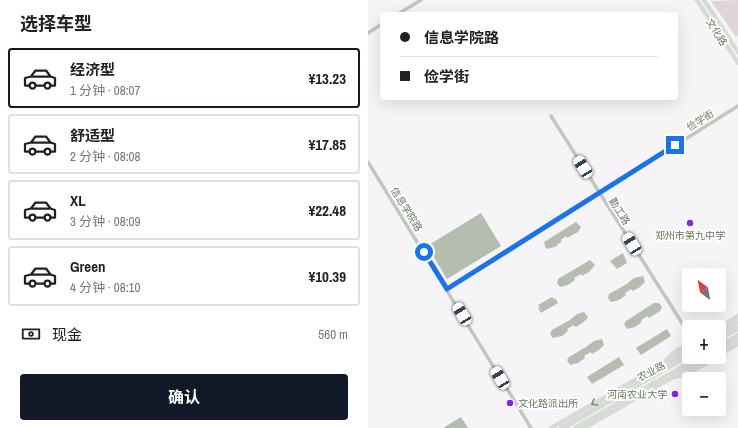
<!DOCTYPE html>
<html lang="zh">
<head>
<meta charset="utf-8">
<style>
  body { margin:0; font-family:"Archivo Narrow","Noto Sans SC",sans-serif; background:#f6f6f6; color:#202124; height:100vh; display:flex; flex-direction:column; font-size:15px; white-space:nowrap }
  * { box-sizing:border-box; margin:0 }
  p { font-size:13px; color:#757577 }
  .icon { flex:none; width:22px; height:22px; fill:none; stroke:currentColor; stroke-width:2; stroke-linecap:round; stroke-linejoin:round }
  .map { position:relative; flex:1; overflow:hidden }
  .sheet { display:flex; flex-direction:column; background:#fff; width:368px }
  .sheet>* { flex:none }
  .hud { position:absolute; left:12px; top:12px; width:298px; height:88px; border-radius:4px; box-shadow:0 4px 16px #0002; display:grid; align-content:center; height:88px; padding:0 20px; background:#fff }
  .needle { width:26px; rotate:328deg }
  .controls { position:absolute; left:314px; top:268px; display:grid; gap:8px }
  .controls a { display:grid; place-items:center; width:44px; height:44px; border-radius:4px; background:#fff; box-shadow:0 4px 16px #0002; font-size:20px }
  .end { position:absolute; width:18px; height:18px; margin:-9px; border:5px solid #1a73e8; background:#fff; box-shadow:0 0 0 2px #fff }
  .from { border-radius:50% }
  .car { position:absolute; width:12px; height:24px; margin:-12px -6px; border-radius:5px; box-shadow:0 0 3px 1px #0007; background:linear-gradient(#fff 24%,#345 0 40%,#fff 0 76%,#345 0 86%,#fff 0) }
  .hud b { display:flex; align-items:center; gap:14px; height:38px; font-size:15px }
  .hud b+b { border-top:1px solid #e0e0e0 }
  .hud i { width:10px; height:10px; background:#202124 }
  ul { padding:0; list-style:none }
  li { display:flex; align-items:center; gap:12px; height:60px; margin:0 8px 6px; padding:0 12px; border:2px solid #e0e0e0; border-radius:4px }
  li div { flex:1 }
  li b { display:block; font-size:15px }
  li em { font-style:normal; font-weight:700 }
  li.current { border-color:#111827 }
  li>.icon { width:36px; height:36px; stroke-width:1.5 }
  h2 { padding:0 20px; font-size:18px; line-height:48px }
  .pay { display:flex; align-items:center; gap:10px; height:44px; padding:0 20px; font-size:15px }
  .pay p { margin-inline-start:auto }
  .action { display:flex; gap:8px; margin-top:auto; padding:8px 20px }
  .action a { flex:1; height:46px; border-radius:4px; background:#111827; color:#fff; font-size:16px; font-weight:700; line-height:46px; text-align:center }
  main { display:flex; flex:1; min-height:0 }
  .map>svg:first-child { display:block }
  .green { fill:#dfd5d7 }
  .building { fill:#b4bdb0 }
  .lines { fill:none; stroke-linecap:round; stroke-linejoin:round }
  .street { stroke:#c1c7be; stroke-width:3.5 }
  .secondary { stroke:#d6dcd5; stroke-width:4.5 }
  .highway { stroke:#d6dcd5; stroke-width:6 }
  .oneway { stroke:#778870 }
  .route { stroke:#1a73e8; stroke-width:5 }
  .poi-dot { fill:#7e27e4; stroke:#fff; stroke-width:1.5 }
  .labels { text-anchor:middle; stroke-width:4; stroke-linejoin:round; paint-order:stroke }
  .street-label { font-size:10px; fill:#66795e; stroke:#fff }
  .poi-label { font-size:10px; fill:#66795e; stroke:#fff }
</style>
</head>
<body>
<main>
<section class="sheet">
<h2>选择车型</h2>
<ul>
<li class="current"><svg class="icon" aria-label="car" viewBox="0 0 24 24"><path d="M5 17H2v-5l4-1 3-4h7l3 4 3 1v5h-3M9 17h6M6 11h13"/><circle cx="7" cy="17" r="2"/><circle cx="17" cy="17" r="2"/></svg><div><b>经济型</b><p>1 分钟 · 08:07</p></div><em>¥13.23</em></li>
<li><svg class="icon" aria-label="car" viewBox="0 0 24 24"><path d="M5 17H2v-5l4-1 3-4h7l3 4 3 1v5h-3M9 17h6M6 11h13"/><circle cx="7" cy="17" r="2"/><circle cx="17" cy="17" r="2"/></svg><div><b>舒适型</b><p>2 分钟 · 08:08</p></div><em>¥17.85</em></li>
<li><svg class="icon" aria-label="car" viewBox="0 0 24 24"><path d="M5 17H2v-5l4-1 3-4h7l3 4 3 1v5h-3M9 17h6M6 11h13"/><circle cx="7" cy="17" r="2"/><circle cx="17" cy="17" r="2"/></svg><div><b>XL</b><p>3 分钟 · 08:09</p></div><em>¥22.48</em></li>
<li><svg class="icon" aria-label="car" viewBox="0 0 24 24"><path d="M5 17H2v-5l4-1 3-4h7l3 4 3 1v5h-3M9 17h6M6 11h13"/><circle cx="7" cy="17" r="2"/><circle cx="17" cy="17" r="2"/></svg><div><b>Green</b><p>4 分钟 · 08:10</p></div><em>¥10.39</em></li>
</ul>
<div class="pay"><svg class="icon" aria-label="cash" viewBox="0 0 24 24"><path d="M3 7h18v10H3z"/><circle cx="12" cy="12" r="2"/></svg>现金<p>560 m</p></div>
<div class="action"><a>确认</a></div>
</section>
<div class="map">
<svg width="370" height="428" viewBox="0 0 370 428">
  <rect width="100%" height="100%" fill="#f7f4f7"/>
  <path class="green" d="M370,0V35L368,37L343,1Z"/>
  <g class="building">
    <path d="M113,213L133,246L79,279L59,246Z"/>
    <path d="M208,222L213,227L210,232L199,238L198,236L193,240L194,241L187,247L178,249L176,242Z"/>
    <path d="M255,253L259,263L249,269L242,261Z"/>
    <path d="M222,260L227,265L221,272L214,276L213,274L206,278L207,280L200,285L192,287L189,283L190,279Z"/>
    <path d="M275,276L277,282L272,287L265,291L263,289L257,293L258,295L251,300L243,302L240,298L241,294L259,284L266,278Z"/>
    <path d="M184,297L186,299L187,298L190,303L173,313L170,308L172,307L170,305Z"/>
    <path d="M286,303H291L294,307L292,311L284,316L281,318L280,316L273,320L274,322L267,327L259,329L256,324L258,321Z"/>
    <path d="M216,312L220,317L218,320L210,326L207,327L206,325L199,329L200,331L194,336L185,338L182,334L184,330L202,320L209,314Z"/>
    <path d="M299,329L303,336L273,355L268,348Z"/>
    <path d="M234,339L236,345L231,350L224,354L223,352L216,356L217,358L210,363L202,365L199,360L201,357L218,347L226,341Z"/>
    <path d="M251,357L256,365L224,384L219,377Z"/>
    <path d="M93,417L100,428H75Z"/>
  </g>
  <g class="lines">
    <g class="street">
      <path d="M30,14L53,0"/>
      <path d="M0,33L14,24"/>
      <path d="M183,116L321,334"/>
      <path d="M0,162L163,428"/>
      <path d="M79,289L370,106"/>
    </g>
    <g class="secondary">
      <path d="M329,0L370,63"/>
      <path d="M336,0L370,52"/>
      <path d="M351,333L370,322"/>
      <path d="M301,361L321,350"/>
      <path d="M311,373L339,357"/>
      <path d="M183,428L290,367"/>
      <path d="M216,428L305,377"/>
    </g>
    <g class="highway">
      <path d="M351,328L370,317"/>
      <path d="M351,338L370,328"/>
      <path d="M351,347L370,336"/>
      <path d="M351,354L370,343"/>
      <path d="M288,371L308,352L321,345"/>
      <path d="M303,377L319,373L347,357"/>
      <path d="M194,428L321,355"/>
      <path d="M208,428L333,357"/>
    </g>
  </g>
  <defs><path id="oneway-chevron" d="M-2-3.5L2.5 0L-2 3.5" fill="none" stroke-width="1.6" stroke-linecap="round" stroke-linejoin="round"/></defs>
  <use class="oneway" href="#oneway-chevron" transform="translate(226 403) rotate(150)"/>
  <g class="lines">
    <path class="route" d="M56,252L79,289L307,145"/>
  </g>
  <g class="poi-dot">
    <circle cx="322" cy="223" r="4"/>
    <circle cx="307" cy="394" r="4"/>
    <circle cx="142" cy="403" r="4"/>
  </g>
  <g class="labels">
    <g class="street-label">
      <text transform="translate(349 32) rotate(57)" y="4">文化路</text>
      <text transform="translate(332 120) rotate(-32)" y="4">俭学街</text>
      <text transform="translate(39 209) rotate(58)" y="4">信息学院路</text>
      <text transform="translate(252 211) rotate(58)" y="4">勤工路</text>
      <text transform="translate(283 371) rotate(-28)" y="4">农业路</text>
    </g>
    <g class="poi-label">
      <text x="322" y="239">郑州市第九中学</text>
      <text x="299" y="398" text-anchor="end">河南农业大学</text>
      <text x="150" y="407" text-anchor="start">文化路派出所</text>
    </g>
  </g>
</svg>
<div class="controls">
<a><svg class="needle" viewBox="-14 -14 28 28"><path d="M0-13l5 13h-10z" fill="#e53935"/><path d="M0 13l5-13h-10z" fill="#757577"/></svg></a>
<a>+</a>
<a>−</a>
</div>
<i class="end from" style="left:56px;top:252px"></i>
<i class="end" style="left:307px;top:145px"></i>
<i class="car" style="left:215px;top:167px;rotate:328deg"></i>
<i class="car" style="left:264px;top:244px;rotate:328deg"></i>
<i class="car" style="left:94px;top:314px;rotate:329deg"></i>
<i class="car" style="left:132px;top:378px;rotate:329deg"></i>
<div class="hud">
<b><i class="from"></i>信息学院路</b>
<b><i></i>俭学街</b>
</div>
</div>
</main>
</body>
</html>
